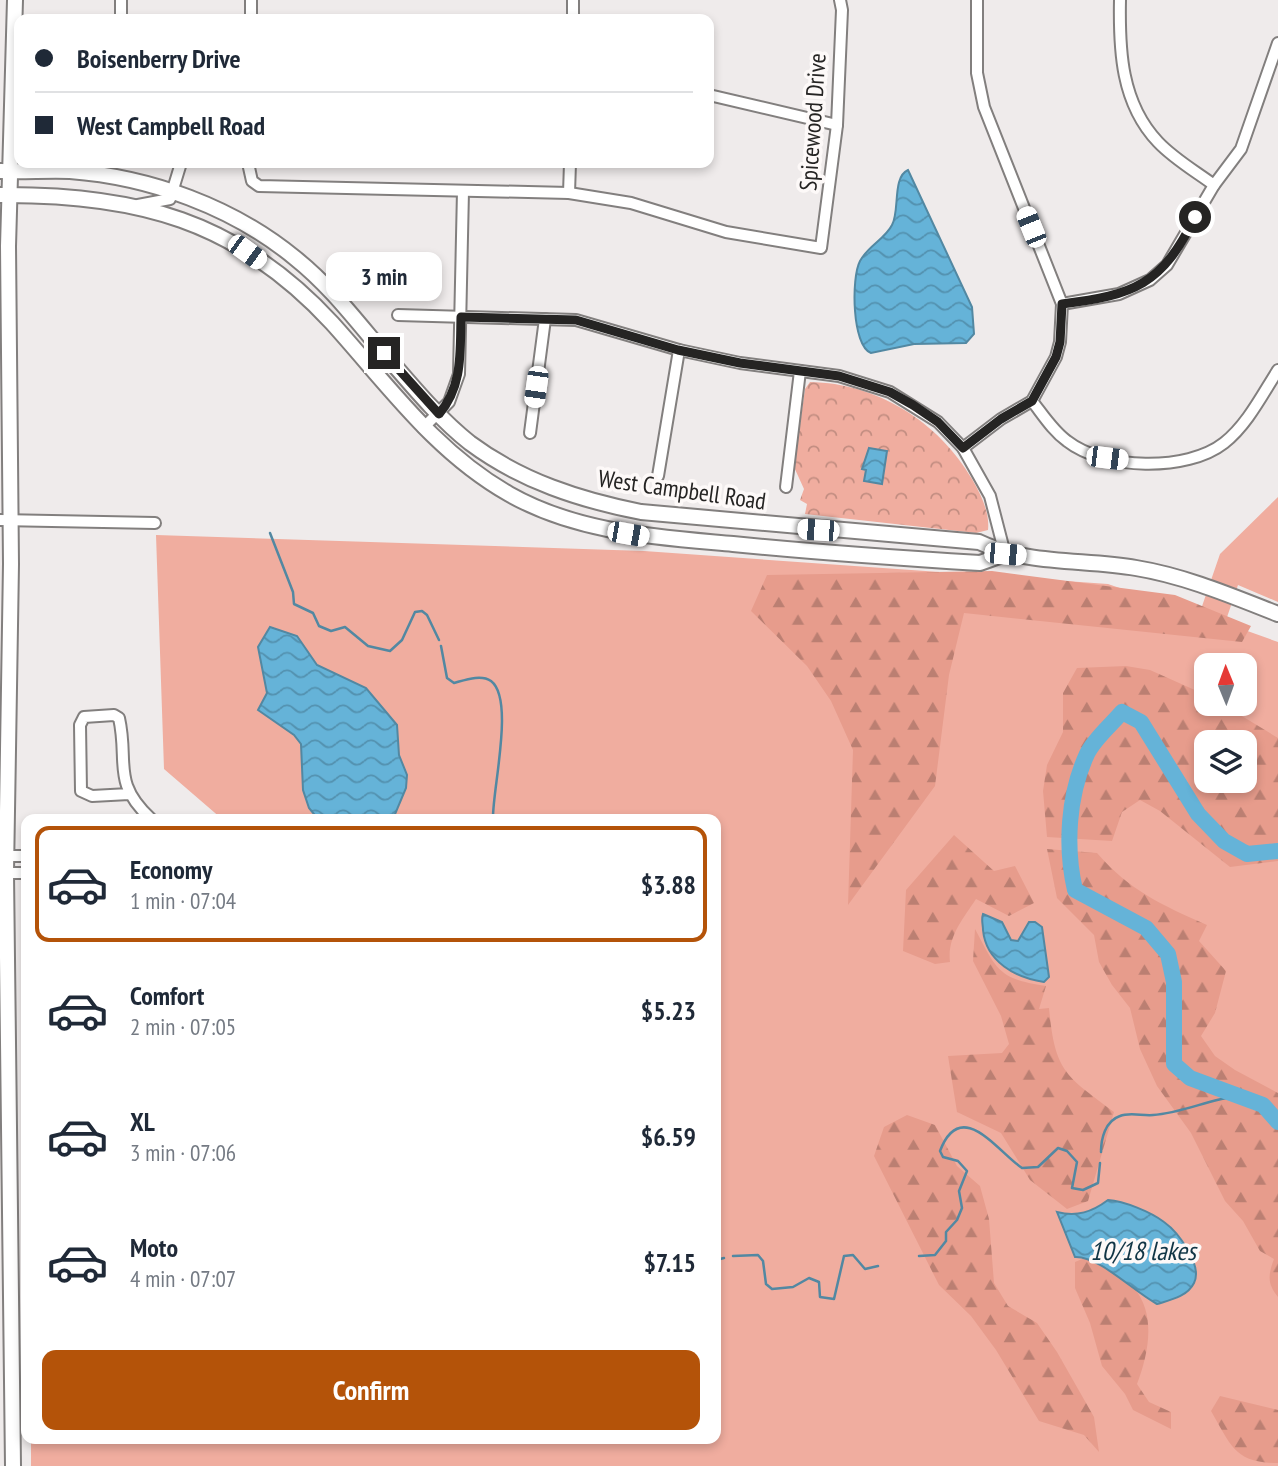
<!DOCTYPE html>
<html lang="en">
<head>
<meta charset="utf-8">
<style>
  body { margin:0; font-family:"PT Sans Narrow",sans-serif; background:#f2f2f3; color:#1f2937; height:100vh; display:flex; flex-direction:column; font-size:26px; white-space:nowrap }
  * { box-sizing:border-box; margin:0 }
  p { font-size:23px; color:#747a83 }
  .icon { flex:none; width:38px; height:38px; fill:none; stroke:currentColor; stroke-width:2; stroke-linecap:round; stroke-linejoin:round }
  .map { position:relative; flex:1; overflow:hidden }
  .drawer { position:absolute; left:21px; top:814px; width:700px; height:630px; display:flex; flex-direction:column; background:#fff; border-radius:14px; box-shadow:0 4px 10px #0003 }
  .drawer>* { flex:none }
  .guide { position:absolute; left:14px; top:14px; width:700px; height:154px; border-radius:14px; box-shadow:0 4px 10px #0003; display:grid; align-content:center; height:154px; padding:0 21px; background:#fff }
  .needle { width:46px; rotate:359deg }
  .tools { position:absolute; left:1194px; top:653px; display:grid; gap:14px }
  .tools a { display:grid; place-items:center; width:63px; height:63px; border-radius:14px; background:#fff; box-shadow:0 4px 10px #0003; font-size:35px }
  .end { position:absolute; width:32px; height:32px; margin:-16px; border:9px solid #252423; background:#fff; box-shadow:0 0 0 4px #fff }
  .from { border-radius:50% }
  .bubble { position:absolute; height:49px; border-radius:14px; background:#fff; box-shadow:0 4px 10px #0003; font-size:23px; font-weight:700; line-height:49px; text-align:center }
  .car { position:absolute; width:21px; height:42px; margin:-21px -10px; border-radius:9px; box-shadow:0 0 5px 2px #0007; background:linear-gradient(#fff 24%,#345 0 40%,#fff 0 76%,#345 0 86%,#fff 0) }
  .guide b { display:flex; align-items:center; gap:24px; height:66px; font-size:26px }
  .guide b+b { border-top:2px solid #e0e1e3 }
  .guide i { width:18px; height:18px; background:#1f2937 }
  ul { padding:12px 0 0; list-style:none }
  li { display:flex; align-items:center; gap:21px; height:116px; margin:0 14px 10px; padding:0 7px; border:4px solid transparent; border-radius:14px }
  li div { flex:1 }
  li b { display:block; font-size:26px }
  li em { font-style:normal; font-weight:700 }
  li.active { border-color:#b45309 }
  li>.icon { width:63px; height:63px; stroke-width:1.5 }
  .primary-button { display:flex; gap:14px; margin-top:auto; padding:14px 21px }
  .primary-button a { flex:1; height:80px; border-radius:14px; background:#b45309; color:#fff; font-size:28px; font-weight:700; line-height:80px; text-align:center }
  .map>svg:first-child { display:block }
  .grass { fill:#f0ad9f; fill-rule:evenodd }
  .forest { fill:url(#forest-firs); fill-rule:evenodd }
  .park { fill:url(#park-crowns) }
  .water { fill:url(#water-waves); stroke:#5288a2; stroke-width:2 }
  .lines { fill:none; stroke-linecap:round; stroke-linejoin:round }
  .stream { stroke:#5288a2; stroke-width:2.5 }
  .river { stroke:#65b3d8; stroke-width:16 }
  .minor-casing { stroke:#827f7e; stroke-width:14 }
  .secondary-casing { stroke:#827f7e; stroke-width:18 }
  .minor { stroke:#fff; stroke-width:10 }
  .secondary { stroke:#fff; stroke-width:14 }
  .route { stroke:#252423; stroke-width:9 }
  .labels { text-anchor:middle; stroke-width:7; stroke-linejoin:round; paint-order:stroke }
  .street-label { font-size:24px; fill:#252423; stroke:#fdf9f8 }
  .water-label { font-size:26px; font-style:italic; fill:#113545; stroke:#fdf9f8 }
</style>
</head>
<body>
<div class="map">
<svg width="1278" height="1466" viewBox="0 0 1278 1466">
  <defs>
    <pattern id="forest-firs" width="22" height="20" patternUnits="userSpaceOnUse" patternTransform="scale(1.75)"><rect width="22" height="20" fill="#e79c8c"/><path d="M5 1l3.5 6h-7zM16 11l3.5 6h-7z" fill="#bb7f72"/></pattern>
    <pattern id="park-crowns" width="20" height="18" patternUnits="userSpaceOnUse" patternTransform="scale(1.75)"><rect width="20" height="18" fill="#f0ad9f"/><path d="M2 6a3 3 0 1 1 6 0M12 15a3 3 0 1 1 6 0" fill="none" stroke="#c28d81"/></pattern>
    <pattern id="water-waves" width="16" height="10" patternUnits="userSpaceOnUse" patternTransform="scale(1.75)"><rect width="16" height="10" fill="#65b3d8"/><path d="M0 5q4-4 8 0t8 0" fill="none" stroke="#5391af"/></pattern>
  </defs>
  <rect width="100%" height="100%" fill="#efebeb"/>
  <path class="grass" d="M1278,497V602L1238,585L1225,623L1278,642V1466H31V1439L716,1438V819H222L164,769L156,535L644,551L1108,584L1199,615L1220,554ZM1206,665H1244V704H1206ZM1206,742H1244V780H1206Z"/>
  <g class="forest">
    <path d="M992,571L1175,595L1251,626L1242,642L964,613L949,675L935,786L848,905L853,750L831,701L807,666L751,611L767,575Z"/>
    <path d="M1126,666L1150,670L1206,695V704H1222L1278,738V861L1230,867L1160,811L1140,800L1122,812L1112,841L1047,837L1043,791L1047,765L1063,732V693L1077,668ZM1206,742H1244V780H1206Z"/>
    <path d="M954,835L994,871L1015,866L1034,903L1009,916L976,899C963,919 947,937 950,962L935,964L903,951L906,890Z"/>
    <path d="M1047,849L1097,853C1130,891 1162,905 1207,925L1199,941L1226,971L1215,1013L1201,1036L1215,1056L1235,1070L1278,1093V1111L1269,1102L1215,1082L1234,1099L1253,1105L1278,1130V1297C1267,1284 1268,1275 1274,1259L1260,1251L1243,1221L1225,1201L1191,1133L1157,1086L1140,1049L1130,1008L1112,985L1099,962L1094,935L1057,898Z"/>
    <path d="M975,929C997,970 998,979 1046,986L1039,1009L1049,1008C1055,1072 1065,1075 1114,1112L1088,1201L1067,1209L1030,1180L1001,1133L957,1112L948,1056L1002,1053L1009,1044L1001,1016L973,961Z"/>
    <path d="M907,1115L935,1125L957,1166L980,1186L989,1219L994,1283L1008,1306L1037,1323L1057,1352L1094,1417L1099,1452L1084,1435L1039,1421L996,1350L971,1316L939,1285L874,1156L884,1127Z"/>
    <path d="M1087,1257C1101,1266 1122,1276 1134,1288C1157,1315 1148,1355 1137,1384L1149,1402L1171,1412V1429L1133,1410L1125,1394L1102,1366L1090,1323L1075,1288V1262Z"/>
    <path d="M1220,1396L1278,1410V1463C1234,1463 1231,1445 1211,1411Z"/>
  </g>
  <path class="park" d="M810,382C877,383 939,422 972,479C980,493 990,512 988,530L976,533L805,514L807,504L800,500L804,489L794,467L805,389Z"/>
  <g class="water">
    <path d="M908,170L972,307L974,334L966,343L914,344L871,353C852,346 851,278 860,261C868,246 885,239 892,225C900,211 892,177 908,170Z"/>
    <path d="M869,448L887,451L882,484L864,481L866,470L862,469Z"/>
    <path d="M270,627L297,636L317,665L366,688L397,725L399,755L407,775L406,788L393,819H318L309,808L303,790L301,744L294,735L258,710L267,693L258,647Z"/>
    <path d="M983,914L1002,922L1011,940L1018,941L1029,922H1035L1042,927L1049,977L1044,982C1016,978 986,962 983,930C983,924 981,920 983,914Z"/>
    <path d="M1108,1200C1124,1201 1151,1212 1164,1222C1178,1232 1203,1265 1194,1283C1187,1297 1170,1300 1157,1304C1133,1291 1099,1256 1075,1257L1057,1212C1077,1217 1092,1212 1108,1200Z"/>
  </g>
  <g class="lines">
    <g class="stream">
      <path d="M270,533L293,592L294,604L313,613L319,626L331,631L345,627L368,646L390,651L402,640L415,612L422,611L427,615L439,640"/>
      <path d="M441,646L447,678L454,683C465,680 481,674 491,681C515,699 492,791 493,819"/>
      <path d="M1101,1152C1101,1139 1105,1121 1120,1116C1129,1112 1143,1116 1153,1115C1183,1113 1209,1099 1239,1096"/>
      <path d="M733,1256L758,1255L763,1261L766,1284L772,1289L793,1287L809,1278L819,1282L820,1297L834,1299L844,1256L853,1255L865,1269L878,1266"/>
      <path d="M919,1256L935,1255L946,1241V1232L957,1220L962,1208L959,1191L967,1171L958,1161L943,1157L940,1151C961,1096 998,1152 1022,1168L1038,1167L1058,1148L1067,1151L1077,1162L1072,1188L1083,1190L1098,1183L1100,1163"/>
      <path d="M716,1260L724,1258"/>
    </g>
    <path class="river" d="M1278,851L1247,854L1224,841L1198,814L1141,722L1122,712C1111,725 1094,739 1087,754C1068,795 1065,847 1075,890L1146,928L1168,954L1174,982V1064L1190,1078L1263,1105L1278,1122"/>
    <defs>
      <g id="minor">
        <path d="M251,0V19"/>
        <path d="M1120,0C1119,50 1121,103 1158,142C1174,159 1195,171 1214,185"/>
        <path d="M121,19V0"/>
        <path d="M573,19V0"/>
        <path d="M709,95L837,125"/>
        <path d="M248,163L252,181L259,186L569,193L631,203L726,232L821,248L837,125L842,10L840,0"/>
        <path d="M569,193L570,163"/>
        <path d="M138,205L170,199L181,163"/>
        <path d="M1062,304L1119,294L1150,280L1167,265L1214,185L1241,149L1278,43"/>
        <path d="M398,315L576,320L679,350L740,363L839,376L890,392L938,422L963,448L990,496L1005,554"/>
        <path d="M1032,401C1043,415 1053,431 1067,441C1104,470 1187,472 1224,443C1247,425 1262,395 1278,370"/>
        <path d="M423,428L449,402L459,374L463,191"/>
        <path d="M530,433L545,319"/>
        <path d="M963,448L1001,419L1032,401L1056,357L1060,342L1062,304L984,107L977,73V0"/>
        <path d="M658,476L679,350"/>
        <path d="M786,487L800,371"/>
        <path d="M0,520L155,523"/>
        <path d="M129,794L92,796L81,791L80,725L84,717L114,715L119,718C129,762 111,782 151,819"/>
        <path d="M1,856H26"/>
        <path d="M1,873H26"/>
      </g>
      <g id="secondary">
        <path d="M1,171C24,172 48,170 70,171C150,177 233,207 295,258C329,285 354,318 382,351C409,382 438,418 470,443C521,481 580,500 641,512L979,542C1027,565 1084,559 1136,568C1185,576 1232,596 1278,614"/>
        <path d="M0,195C136,194 237,220 332,323C388,385 435,452 509,494C578,533 656,537 733,544C815,552 897,558 980,563L1005,554"/>
        <path d="M13,1466L6,873L11,564L8,246L15,0"/>
      </g>
    </defs>
    <use href="#minor" class="minor-casing"/>
    <use href="#secondary" class="secondary-casing"/>
    <use href="#minor" class="minor"/>
    <use href="#secondary" class="secondary"/>
  </g>
  <g class="lines">
    <path class="route" d="M384,353L439,414C463,386 460,352 461,317L576,320L678,350L740,363L839,376L890,392L913,405L938,422L963,448L1001,419L1032,401L1056,357L1060,342L1062,304C1134,295 1162,285 1195,217"/>
  </g>
  <g class="labels">
    <g class="street-label">
      <text transform="translate(813 122) rotate(-86)" y="8">Spicewood Drive</text>
      <text transform="translate(682 490) rotate(8)" y="8">West Campbell Road</text>
    </g>
    <g class="water-label">
      <text x="1143" y="1260">10/18 lakes</text>
    </g>
  </g>
</svg>
<div class="tools">
<a><svg class="needle" viewBox="-14 -14 28 28"><path d="M0-13l5 13h-10z" fill="#e53935"/><path d="M0 13l5-13h-10z" fill="#747a83"/></svg></a>
<a><svg class="icon" aria-label="layers" viewBox="0 0 24 24"><path d="M12 4l9 5-9 5-9-5zM3 14l9 5 9-5"/></svg></a>
</div>
<i class="end from" style="left:1195px;top:217px"></i>
<i class="end" style="left:384px;top:353px"></i>
<div class="bubble" style="left:326px;top:252px;width:116px">3 min</div>
<i class="car" style="left:1031px;top:227px;rotate:338deg"></i>
<i class="car" style="left:247px;top:252px;rotate:126deg"></i>
<i class="car" style="left:536px;top:387px;rotate:188deg"></i>
<i class="car" style="left:1107px;top:458px;rotate:97deg"></i>
<i class="car" style="left:818px;top:530px;rotate:274deg"></i>
<i class="car" style="left:628px;top:534px;rotate:100deg"></i>
<i class="car" style="left:1005px;top:554px;rotate:95deg"></i>
<div class="guide">
<b><i class="from"></i>Boisenberry Drive</b>
<b><i></i>West Campbell Road</b>
</div>
<section class="drawer">
<ul>
<li class="active"><svg class="icon" aria-label="car" viewBox="0 0 24 24"><path d="M5 17H2v-5l4-1 3-4h7l3 4 3 1v5h-3M9 17h6M6 11h13"/><circle cx="7" cy="17" r="2"/><circle cx="17" cy="17" r="2"/></svg><div><b>Economy</b><p>1 min · 07:04</p></div><em>$3.88</em></li>
<li><svg class="icon" aria-label="car" viewBox="0 0 24 24"><path d="M5 17H2v-5l4-1 3-4h7l3 4 3 1v5h-3M9 17h6M6 11h13"/><circle cx="7" cy="17" r="2"/><circle cx="17" cy="17" r="2"/></svg><div><b>Comfort</b><p>2 min · 07:05</p></div><em>$5.23</em></li>
<li><svg class="icon" aria-label="car" viewBox="0 0 24 24"><path d="M5 17H2v-5l4-1 3-4h7l3 4 3 1v5h-3M9 17h6M6 11h13"/><circle cx="7" cy="17" r="2"/><circle cx="17" cy="17" r="2"/></svg><div><b>XL</b><p>3 min · 07:06</p></div><em>$6.59</em></li>
<li><svg class="icon" aria-label="car" viewBox="0 0 24 24"><path d="M5 17H2v-5l4-1 3-4h7l3 4 3 1v5h-3M9 17h6M6 11h13"/><circle cx="7" cy="17" r="2"/><circle cx="17" cy="17" r="2"/></svg><div><b>Moto</b><p>4 min · 07:07</p></div><em>$7.15</em></li>
</ul>
<div class="primary-button"><a>Confirm</a></div>
</section>
</div>
</body>
</html>
